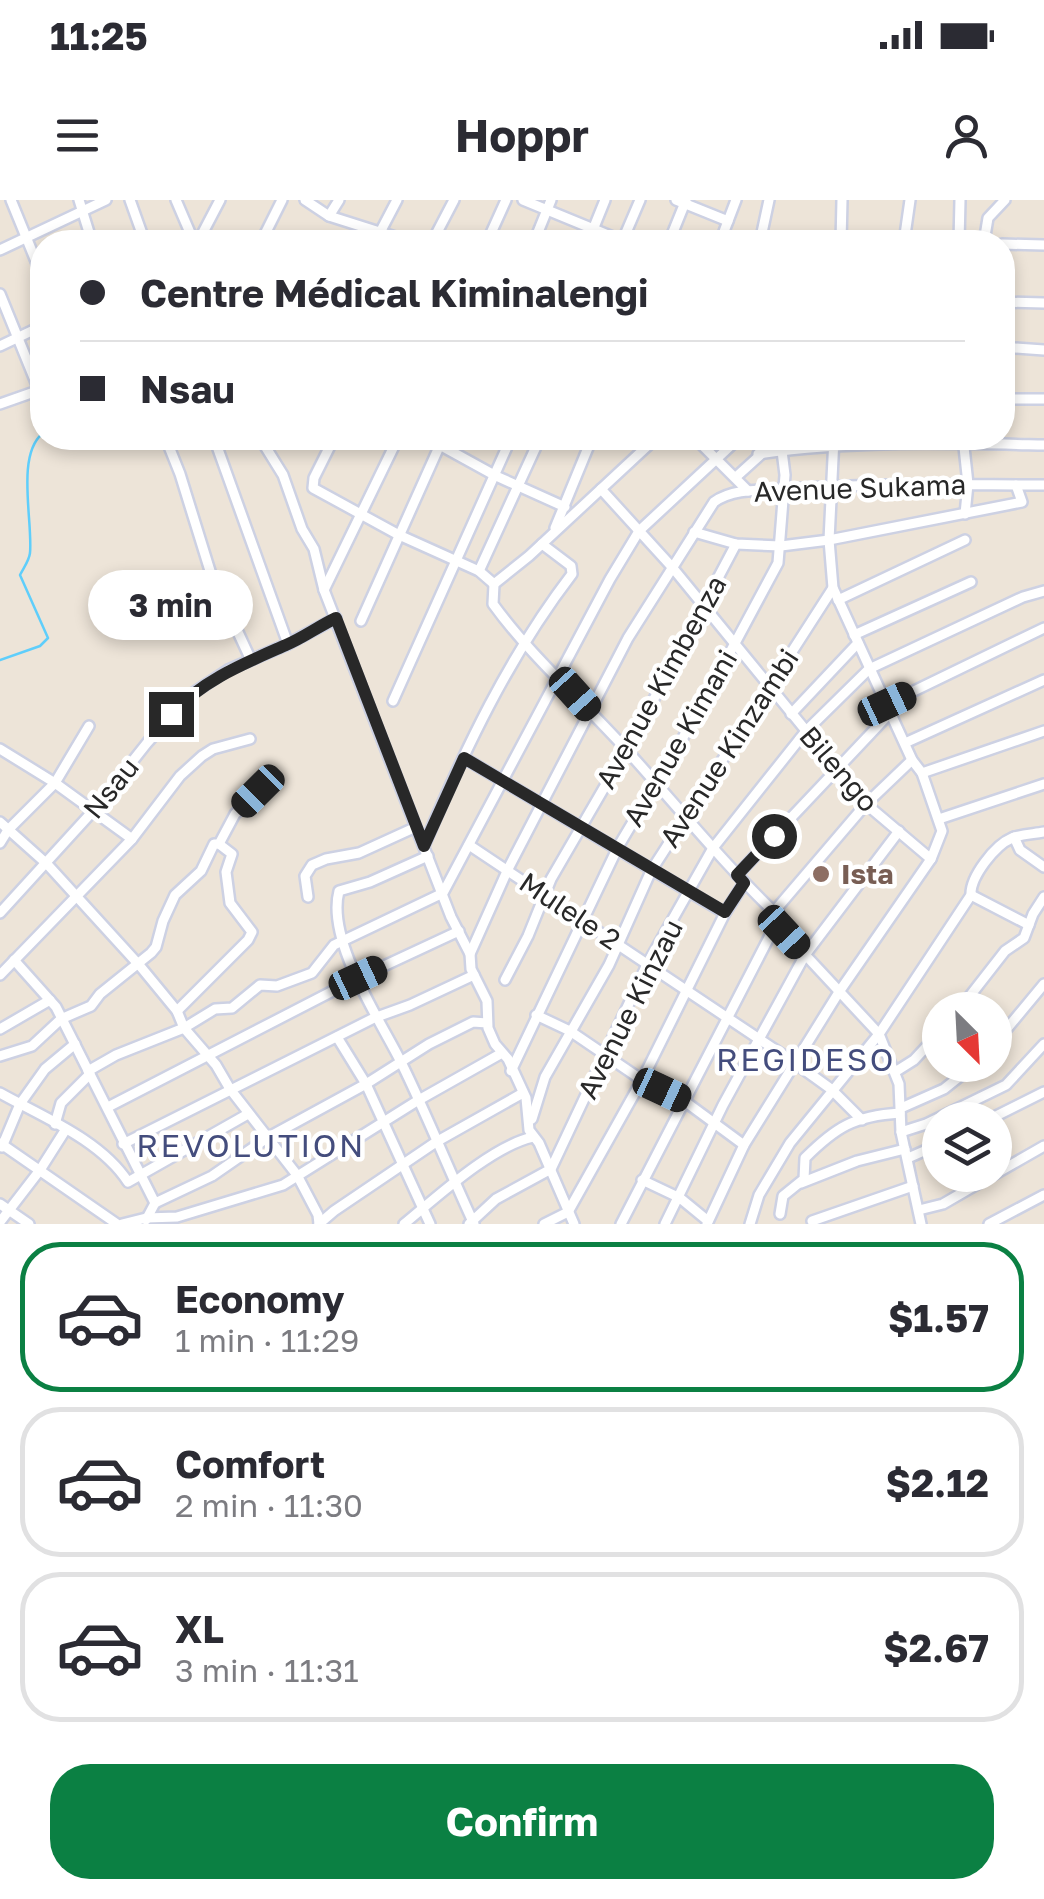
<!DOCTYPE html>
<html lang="en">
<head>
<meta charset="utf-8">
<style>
  body { margin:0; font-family:"Golos Text",sans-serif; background:#f7f7f7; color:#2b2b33; height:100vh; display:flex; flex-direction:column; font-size:38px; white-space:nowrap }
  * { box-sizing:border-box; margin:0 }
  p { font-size:32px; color:#7c7c81 }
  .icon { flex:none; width:55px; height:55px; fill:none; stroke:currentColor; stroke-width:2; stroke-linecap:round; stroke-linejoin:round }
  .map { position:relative; height:1024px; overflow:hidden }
  .drawer { display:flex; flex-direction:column; background:#fff; flex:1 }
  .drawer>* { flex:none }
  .top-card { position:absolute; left:30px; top:30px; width:985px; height:220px; border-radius:40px; box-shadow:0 5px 15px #0003; display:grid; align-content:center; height:220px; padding:0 50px; background:#fff }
  .needle { width:65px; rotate:156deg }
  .fabs { position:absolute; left:922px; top:792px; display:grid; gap:20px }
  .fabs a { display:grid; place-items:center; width:90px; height:90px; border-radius:50%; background:#fff; box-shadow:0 5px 15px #0003; font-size:50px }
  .end { position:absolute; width:45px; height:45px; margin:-22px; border:12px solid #282828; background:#fff; box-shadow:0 0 0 5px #fff }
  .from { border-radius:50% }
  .bubble { position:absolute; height:70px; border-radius:35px; background:#fff; box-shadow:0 5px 15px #0003; font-size:32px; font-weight:700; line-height:70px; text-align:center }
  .car { position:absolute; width:30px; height:60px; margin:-30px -15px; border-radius:12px; box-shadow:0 0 8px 2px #0007; background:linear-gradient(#222 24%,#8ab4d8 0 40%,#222 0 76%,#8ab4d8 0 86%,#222 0) }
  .top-card b { display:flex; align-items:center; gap:35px; height:95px; font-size:38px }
  .top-card b+b { border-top:2px solid #e1e1e2 }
  .top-card i { width:25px; height:25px; background:#2b2b33 }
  ul { padding:18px 0 0; list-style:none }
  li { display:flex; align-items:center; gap:30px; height:150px; margin:0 20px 15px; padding:0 30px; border:5px solid #e1e1e2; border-radius:40px }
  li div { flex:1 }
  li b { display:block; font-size:38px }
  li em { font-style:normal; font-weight:700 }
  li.current { border-color:#0b8043 }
  li>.icon { width:90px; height:90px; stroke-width:1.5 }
  .button { display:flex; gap:20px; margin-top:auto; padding:20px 50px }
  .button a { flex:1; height:115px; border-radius:40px; background:#0b8043; color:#fff; font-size:40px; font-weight:700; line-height:115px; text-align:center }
  .status { display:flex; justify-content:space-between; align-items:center; height:70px; padding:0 50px; background:#fff; direction:ltr }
  .status svg { height:28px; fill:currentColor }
  header { display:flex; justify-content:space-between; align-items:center; height:130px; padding:0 50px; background:#fff; font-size:45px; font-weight:700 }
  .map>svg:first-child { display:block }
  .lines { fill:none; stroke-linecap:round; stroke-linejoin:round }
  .stream { stroke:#5fcefb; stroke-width:2.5 }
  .minor-casing { stroke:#cdd1e3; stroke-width:14 }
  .minor { stroke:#fff; stroke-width:9 }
  .route { stroke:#282828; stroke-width:12 }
  .education-dot { fill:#8d6e63; stroke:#fff; stroke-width:4 }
  .labels { text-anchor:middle; stroke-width:9; stroke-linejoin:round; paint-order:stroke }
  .street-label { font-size:28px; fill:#282828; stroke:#fff }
  .education-label { font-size:28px; font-weight:bold; fill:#785e54; stroke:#fff; text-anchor:start }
  .quarter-label { font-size:32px; letter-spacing:2.5px; fill:#444d7d; stroke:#fff }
</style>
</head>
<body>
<div class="status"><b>11:25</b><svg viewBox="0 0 49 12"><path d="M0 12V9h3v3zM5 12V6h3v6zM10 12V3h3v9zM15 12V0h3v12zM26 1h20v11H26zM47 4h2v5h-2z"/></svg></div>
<header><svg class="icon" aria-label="menu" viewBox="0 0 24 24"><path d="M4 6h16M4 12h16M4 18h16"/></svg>Hoppr<svg class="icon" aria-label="person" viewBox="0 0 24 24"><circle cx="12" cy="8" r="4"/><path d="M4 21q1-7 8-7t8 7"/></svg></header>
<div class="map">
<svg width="1044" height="1024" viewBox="0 0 1044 1024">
  <rect width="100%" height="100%" fill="#ede4d8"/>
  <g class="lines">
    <path class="stream" d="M0,460L40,446L48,438L20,375C24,367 29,361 30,353C33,322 16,256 42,234"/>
    <defs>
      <g id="minor">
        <path d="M11,0L42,76"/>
        <path d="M79,0L92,42"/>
        <path d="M130,0L145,42"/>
        <path d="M176,0L194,42"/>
        <path d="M305,0L329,16L411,42"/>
        <path d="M523,0L625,42"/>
        <path d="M676,0L728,21"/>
        <path d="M329,16L339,0"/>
        <path d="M198,42L220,0"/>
        <path d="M261,42L282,0"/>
        <path d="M375,42L397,0"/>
        <path d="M432,42L454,0"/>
        <path d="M487,42L506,0"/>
        <path d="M534,42L551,0"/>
        <path d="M588,42L605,0"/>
        <path d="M622,42L640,0"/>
        <path d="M669,42L686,0"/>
        <path d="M720,42L736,0"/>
        <path d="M760,42L769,0"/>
        <path d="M841,42L842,0"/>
        <path d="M904,42L910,0"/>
        <path d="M959,42L960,0"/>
        <path d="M984,42L988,18L1005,0"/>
        <path d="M1002,44L1044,45"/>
        <path d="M0,50L106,0"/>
        <path d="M0,94L37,185"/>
        <path d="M1002,102L1044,103"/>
        <path d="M0,146L42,126"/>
        <path d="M1002,147L1044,150"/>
        <path d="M1002,199H1044"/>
        <path d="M0,204L34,192L40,184"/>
        <path d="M214,238L288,444"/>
        <path d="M260,238L283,275L302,329L314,349L324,390L393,568L451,717L470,754L471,769L487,801L488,828L495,844L508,859L526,898L529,930L539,943L574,1024"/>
        <path d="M334,238L314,278L313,288L399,335L479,371L494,384"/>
        <path d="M427,238L496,276L565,307"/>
        <path d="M695,238L748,291"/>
        <path d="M963,238L968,284L965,314"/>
        <path d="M166,239L180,274L211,374L250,458"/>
        <path d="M758,254C851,240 949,243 1044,245"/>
        <path d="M736,277L779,238"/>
        <path d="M601,289L672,367L866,604L931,659"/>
        <path d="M555,328L592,238"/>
        <path d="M694,332L736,344L781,346L829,340L1022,302L1016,285"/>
        <path d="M479,371L540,238"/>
        <path d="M494,384L493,404C530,455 579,498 622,545C673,601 721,661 776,714"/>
        <path d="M494,384L529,356L656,238"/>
        <path d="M324,390L398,238"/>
        <path d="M838,400L965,340"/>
        <path d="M361,421L443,238"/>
        <path d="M854,435L971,382"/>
        <path d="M393,501L511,238"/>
        <path d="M887,504L1044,428"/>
        <path d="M791,514L858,443"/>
        <path d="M905,543L1044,480"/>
        <path d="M0,549L55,583L132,639"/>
        <path d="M464,558L725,713"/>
        <path d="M912,560L866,604L778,707V720L784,732L879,834L899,884L901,932L921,1024"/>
        <path d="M922,573L1044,531"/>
        <path d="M939,619L1044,584"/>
        <path d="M0,622L47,664L140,766L177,811L184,828L216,865L230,889L297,975L318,1015L319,1024"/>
        <path d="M1014,637L1020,650L1044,667"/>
        <path d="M0,643L8,630L55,583L89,526"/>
        <path d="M469,645L795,863L831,889L862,920"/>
        <path d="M424,646C464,551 509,456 572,374L571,366L542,344"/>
        <path d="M428,656L370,682L339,691C326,740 379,818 401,862C427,915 449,970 474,1024"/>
        <path d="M737,675L891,512"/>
        <path d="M971,695L1029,725"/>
        <path d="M308,697L305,676L312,665L326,659L359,653L416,627"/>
        <path d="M0,713L93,611L147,543L190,495L228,470L288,444L336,418"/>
        <path d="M470,754L508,669L628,438L714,302C735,287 764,291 789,289C874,283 959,285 1044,285"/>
        <path d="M14,760L56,807L155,1003L146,1020"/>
        <path d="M0,775L132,639L180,576L202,556L213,549L250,539"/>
        <path d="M505,780L528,736L551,679L637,531L736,344"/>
        <path d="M959,810L1005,751L1024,738L1033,714L1044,697"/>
        <path d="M177,811L248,740L252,732L230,703L226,672L232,654L219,644"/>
        <path d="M536,815L570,831L642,880L683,900L744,945"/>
        <path d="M0,829L50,800"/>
        <path d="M337,837L366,884L430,1024"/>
        <path d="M995,843L1044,784"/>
        <path d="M0,856L32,846L61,819L91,806L100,794L151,753L156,747L163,721L175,695L201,671L214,644H219L235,614L258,591"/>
        <path d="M88,871L116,855L184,828L215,809L232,808L260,785L277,786L312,773L334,745L443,693L610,379L639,331L739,238"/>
        <path d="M511,871L618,647L697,514L778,363L785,275L782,251"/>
        <path d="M895,872L914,860L940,832"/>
        <path d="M0,893C43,917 101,940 128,982L248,914"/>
        <path d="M108,907L358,778L459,731"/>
        <path d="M901,908L944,889L974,865"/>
        <path d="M532,919L545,877L609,765L651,671L833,388"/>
        <path d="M988,920L1044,892"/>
        <path d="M55,924L61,903L90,874"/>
        <path d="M901,932L926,924L1006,885L1044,844"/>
        <path d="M0,943L117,1024"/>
        <path d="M123,944L374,818L410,805L474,775"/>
        <path d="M2,947L20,904L45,869L75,844"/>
        <path d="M908,958L940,944"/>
        <path d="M995,974L1044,946"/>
        <path d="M642,980L680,998L708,1021"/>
        <path d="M801,983L857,961L905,949"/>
        <path d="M155,1003L212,976L267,938L366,884L429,844L473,822L487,823"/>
        <path d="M0,1004L29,1024"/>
        <path d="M919,1010L943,1004L993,975"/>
        <path d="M780,1014L783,996L804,979L805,958C836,927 854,916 900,913"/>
        <path d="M812,1021L913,986"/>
        <path d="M0,1022L40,970L66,929"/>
        <path d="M122,1024L146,1018L177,1017L283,985L417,901L502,853"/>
        <path d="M319,1024L334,1011L436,942L523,893"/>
        <path d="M404,1024C438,996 492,946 533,937"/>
        <path d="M469,1024L496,999L551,969L648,763L713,648L806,531L869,469L1023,397L1044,391"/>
        <path d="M544,1024L568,1012L642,880L725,713L744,683"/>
        <path d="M621,1024L778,720"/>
        <path d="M665,1024L723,905L805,755L899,631"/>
        <path d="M707,1024L744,945L839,792L931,659L942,631L922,573L912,560L833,388L829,340L834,238"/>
        <path d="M750,1024L759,995L790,943L879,834L971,695C970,677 995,645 1012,638C1022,634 1034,634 1044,632"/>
        <path d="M989,1024L1044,995"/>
      </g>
    </defs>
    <use href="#minor" class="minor-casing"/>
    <use href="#minor" class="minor"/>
  </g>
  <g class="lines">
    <path class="route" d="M171,514C205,479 243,464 286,445C303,438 319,426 336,418L424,646L464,558L725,712L744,683L737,675L774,636"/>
  </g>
  <circle class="education-dot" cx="821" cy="674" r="10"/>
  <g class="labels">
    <g class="street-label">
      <text transform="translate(860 288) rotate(-2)" y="10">Avenue Sukama</text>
      <text transform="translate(661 482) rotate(-61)" y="10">Avenue Kimbenza</text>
      <text transform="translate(680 538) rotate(-60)" y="10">Avenue Kimani</text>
      <text transform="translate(729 548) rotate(-57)" y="10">Avenue Kinzambi</text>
      <text transform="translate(839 569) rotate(49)" y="10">Bilengo</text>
      <text transform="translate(111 588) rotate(-51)" y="10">Nsau</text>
      <text transform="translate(570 711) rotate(34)" y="10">Mulele 2</text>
      <text transform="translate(630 809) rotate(-63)" y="10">Avenue Kinzau</text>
    </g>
    <g class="education-label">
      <text x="841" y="684">Ista</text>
    </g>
    <g class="quarter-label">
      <text x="806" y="871">REGIDESO</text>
      <text x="251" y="957">REVOLUTION</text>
    </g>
  </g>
</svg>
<div class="fabs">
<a><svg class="needle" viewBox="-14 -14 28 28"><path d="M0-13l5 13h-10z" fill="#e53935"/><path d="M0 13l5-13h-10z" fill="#7c7c81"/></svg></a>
<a><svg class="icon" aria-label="layers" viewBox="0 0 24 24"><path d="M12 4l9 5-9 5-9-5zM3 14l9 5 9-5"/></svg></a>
</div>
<i class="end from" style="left:774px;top:636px"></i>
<i class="end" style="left:171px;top:514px"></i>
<div class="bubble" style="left:88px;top:370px;width:165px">3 min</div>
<i class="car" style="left:575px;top:494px;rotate:138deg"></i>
<i class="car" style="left:887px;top:504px;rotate:65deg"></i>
<i class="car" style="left:258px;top:591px;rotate:225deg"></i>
<i class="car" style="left:784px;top:732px;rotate:137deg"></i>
<i class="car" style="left:358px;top:778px;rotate:65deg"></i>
<i class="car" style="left:662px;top:890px;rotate:115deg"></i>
<div class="top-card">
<b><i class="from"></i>Centre Médical Kiminalengi</b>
<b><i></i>Nsau</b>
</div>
</div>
<section class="drawer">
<ul>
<li class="current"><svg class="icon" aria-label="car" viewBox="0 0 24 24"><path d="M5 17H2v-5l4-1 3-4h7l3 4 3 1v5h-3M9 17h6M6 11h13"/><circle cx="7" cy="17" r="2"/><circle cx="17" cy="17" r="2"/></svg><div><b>Economy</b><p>1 min · 11:29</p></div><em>$1.57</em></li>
<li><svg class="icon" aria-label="car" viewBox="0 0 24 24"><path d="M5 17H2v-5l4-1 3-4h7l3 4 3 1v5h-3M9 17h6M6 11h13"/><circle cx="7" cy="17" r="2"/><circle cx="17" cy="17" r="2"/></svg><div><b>Comfort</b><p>2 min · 11:30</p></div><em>$2.12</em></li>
<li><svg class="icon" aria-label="car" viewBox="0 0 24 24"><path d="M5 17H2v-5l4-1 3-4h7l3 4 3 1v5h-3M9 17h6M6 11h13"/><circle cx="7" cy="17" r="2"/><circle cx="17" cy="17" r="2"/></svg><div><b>XL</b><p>3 min · 11:31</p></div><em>$2.67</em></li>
</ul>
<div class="button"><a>Confirm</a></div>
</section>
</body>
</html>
